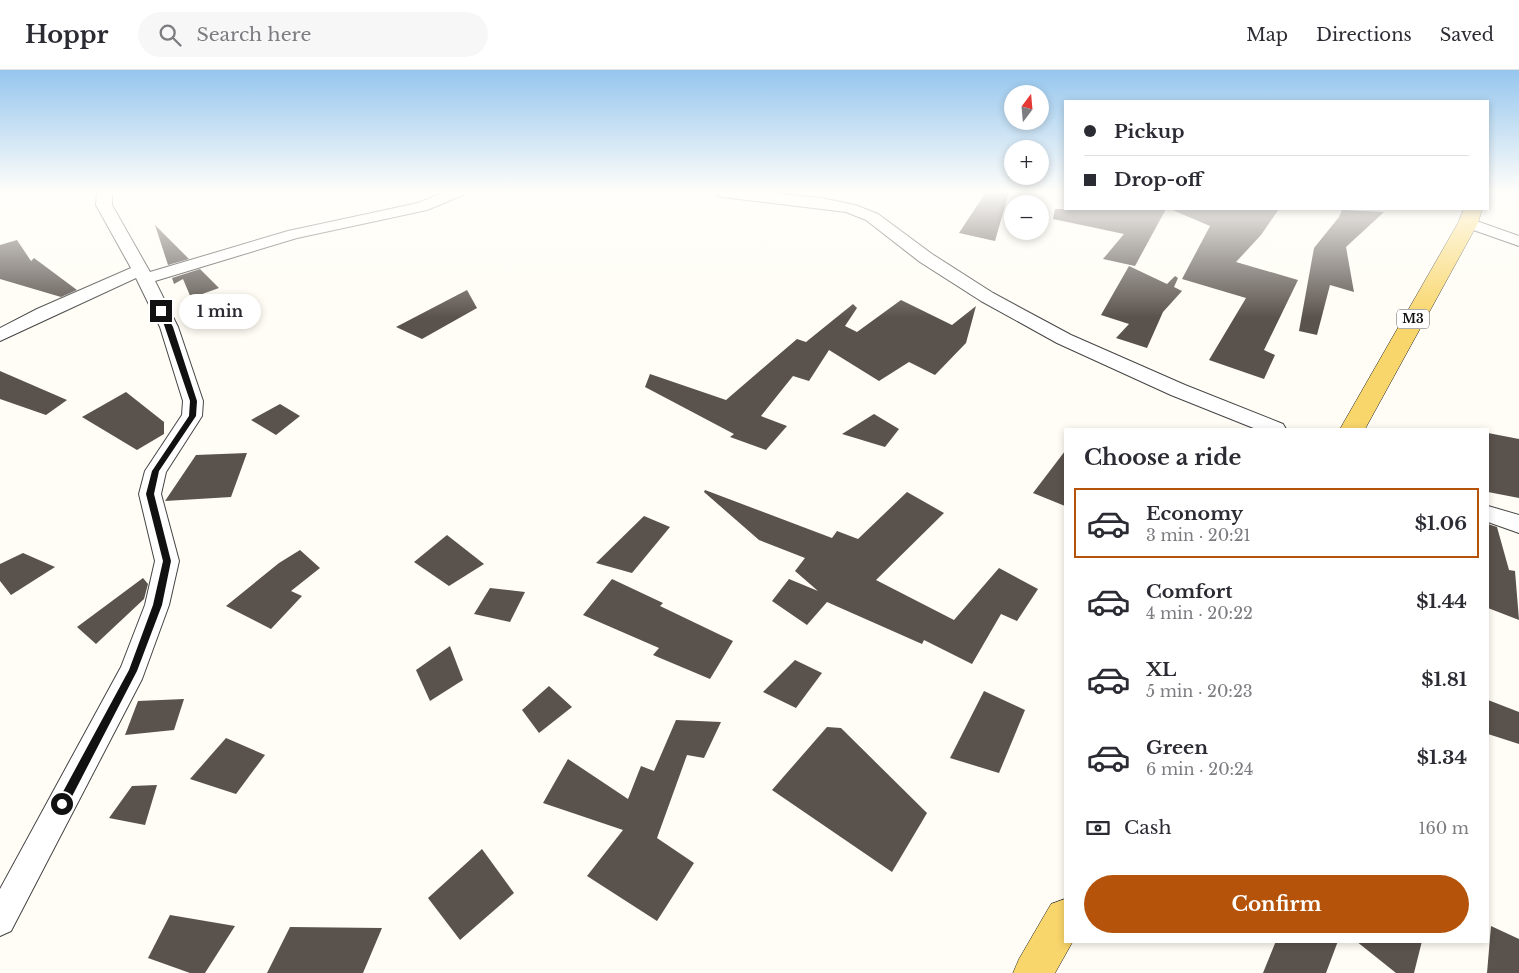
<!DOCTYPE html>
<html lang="en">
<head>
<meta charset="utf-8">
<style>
  body { margin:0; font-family:"Libre Baskerville",serif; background:#f7f7f7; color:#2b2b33; height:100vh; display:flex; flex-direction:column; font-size:19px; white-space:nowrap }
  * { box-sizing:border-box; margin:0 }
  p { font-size:16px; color:#7c7c81 }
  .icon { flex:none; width:28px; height:28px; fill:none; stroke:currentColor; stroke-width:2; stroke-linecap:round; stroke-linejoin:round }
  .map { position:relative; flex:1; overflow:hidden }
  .side { position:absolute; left:1064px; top:358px; width:425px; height:515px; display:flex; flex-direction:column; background:#fff; border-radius:0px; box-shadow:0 2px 8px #0003 }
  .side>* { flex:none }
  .top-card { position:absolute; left:1064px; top:30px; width:425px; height:110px; border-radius:0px; box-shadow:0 2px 8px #0003; display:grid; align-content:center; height:110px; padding:0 20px; background:#fff }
  .needle { width:32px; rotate:16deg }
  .buttons { position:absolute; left:1004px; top:15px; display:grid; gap:10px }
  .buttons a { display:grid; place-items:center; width:45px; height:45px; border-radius:50%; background:#fff; box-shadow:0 2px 8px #0003; font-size:25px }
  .end { position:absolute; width:22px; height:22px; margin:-11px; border:6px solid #111; background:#fff; box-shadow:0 0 0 2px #fff }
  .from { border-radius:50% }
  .bubble { position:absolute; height:35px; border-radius:18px; background:#fff; box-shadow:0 2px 8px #0003; font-size:16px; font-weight:700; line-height:35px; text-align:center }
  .top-card b { display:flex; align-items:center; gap:18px; height:48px; font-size:19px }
  .top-card b+b { border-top:1px solid #e1e1e2 }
  .top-card i { width:12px; height:12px; background:#2b2b33 }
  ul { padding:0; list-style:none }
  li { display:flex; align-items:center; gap:15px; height:70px; margin:0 10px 8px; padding:0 10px; border:2px solid transparent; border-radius:0px }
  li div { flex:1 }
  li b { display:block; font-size:19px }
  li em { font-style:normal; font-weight:700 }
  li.active { border-color:#b45309 }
  li>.icon { width:45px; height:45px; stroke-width:1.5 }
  h2 { padding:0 20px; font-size:22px; line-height:60px }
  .pay { display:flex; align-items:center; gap:12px; height:55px; padding:0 20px; font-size:19px }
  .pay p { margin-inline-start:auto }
  .primary-button { display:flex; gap:10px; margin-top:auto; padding:10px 20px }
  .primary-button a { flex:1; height:58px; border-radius:30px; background:#b45309; color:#fff; font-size:20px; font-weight:700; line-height:58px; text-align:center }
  header { display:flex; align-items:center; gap:30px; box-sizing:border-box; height:70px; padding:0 25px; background:#fff; border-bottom:1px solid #e1e1e2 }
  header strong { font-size:24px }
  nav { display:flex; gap:28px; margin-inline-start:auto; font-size:18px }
  .search { width:350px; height:45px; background:#f7f7f7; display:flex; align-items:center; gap:12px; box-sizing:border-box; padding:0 18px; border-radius:28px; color:#7c7c81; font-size:19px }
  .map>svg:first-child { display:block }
  .building { fill:#5a524d }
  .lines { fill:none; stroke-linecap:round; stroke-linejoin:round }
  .minor-casing { stroke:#444; stroke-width:2 }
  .primary-casing { stroke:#222; stroke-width:1 }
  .minor { fill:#fff; fill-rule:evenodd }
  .primary { fill:#f9d66b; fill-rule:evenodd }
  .route { fill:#111 }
  .labels { text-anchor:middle; stroke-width:5; stroke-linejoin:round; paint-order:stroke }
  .shield { fill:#fff; stroke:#585858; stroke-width:1 }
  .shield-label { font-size:12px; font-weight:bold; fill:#111 }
</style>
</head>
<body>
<header>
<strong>Hoppr</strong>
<div class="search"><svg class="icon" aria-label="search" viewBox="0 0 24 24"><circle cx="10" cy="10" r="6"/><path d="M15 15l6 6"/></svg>Search here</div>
<nav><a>Map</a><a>Directions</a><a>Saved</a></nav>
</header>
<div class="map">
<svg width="1519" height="903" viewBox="0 0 1519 903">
  <rect width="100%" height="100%" fill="#fffdf5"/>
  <g class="building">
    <path d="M986,122H1009L995,171L959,163Z"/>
    <path d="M1055,139H1166L1135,196L1103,189L1124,164L1053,149Z"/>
    <path d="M1170,139H1279L1261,165L1236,192L1298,210L1264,280L1275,285L1264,309L1209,290L1246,228L1182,209L1210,156Z"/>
    <path d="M1342,140L1384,142L1346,177L1354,222L1330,215L1317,265L1299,261L1314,178L1339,147Z"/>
    <path d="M155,155L189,189L168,195Z"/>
    <path d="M17,170L31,191L34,188L77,220L61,227L0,209V175Z"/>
    <path d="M1129,196L1167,214L1175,206L1178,208L1174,217L1182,221L1163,242L1147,278L1116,268L1129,254L1101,245Z"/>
    <path d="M200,199L219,218L191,228L183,209L174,214L172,208Z"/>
    <path d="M467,220L477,238L422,269L396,257Z"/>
    <path d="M901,230L952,255L976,236L966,273L935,305L909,292L879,311L829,280L809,311L793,306L761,346L787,356L766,380L730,367L734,364L645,317L650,304L726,330L797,269L806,272L853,234L857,238L845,256L857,262Z"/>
    <path d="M0,301L67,330L46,345L0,329Z"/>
    <path d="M126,322L164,352V364L137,380L82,347Z"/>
    <path d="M280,334L300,346L276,365L251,350Z"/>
    <path d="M874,344L899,359L885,377L842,364Z"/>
    <path d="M1488,363L1519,369V428L1488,422Z"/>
    <path d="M1065,381V436L1033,423Z"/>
    <path d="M247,383L231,427L165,431L196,385Z"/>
    <path d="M705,420L832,468L837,461L858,469L907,422L944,443L876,510L954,550L999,498L1038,519L1017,551L1001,544L972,594L924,570L922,574L827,532L807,555L772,531L789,509L818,521L795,501L805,488L759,470L704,422Z"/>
    <path d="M644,446L670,457L632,503L596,493Z"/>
    <path d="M1488,454L1497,457L1509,500L1515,501L1519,550L1488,538Z"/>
    <path d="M447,465L484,494L449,516L414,492Z"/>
    <path d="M300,480L320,498L291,521L302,526L271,559L226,536L279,493Z"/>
    <path d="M23,483L55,497L11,525L0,511V494Z"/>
    <path d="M143,508L148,514L144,529L96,574L77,557Z"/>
    <path d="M612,509L663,533L660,536L733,571L710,609L653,585L659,578L583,545Z"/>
    <path d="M490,518L525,522L510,552L474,544Z"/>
    <path d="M450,576L463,610L430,631L416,600Z"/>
    <path d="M795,590L822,603L796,638L763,622Z"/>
    <path d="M549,616L572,637L539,663L522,640Z"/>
    <path d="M984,621L1025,640L999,703L950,688Z"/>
    <path d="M184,629L174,660L125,665L138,631Z"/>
    <path d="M1488,630L1519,642V674L1488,664Z"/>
    <path d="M676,650L721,652L704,688L687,685L657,768L694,793L657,851L587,806L623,760L543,733L568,689L628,729L641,696L654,701Z"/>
    <path d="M827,657L841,658L927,743L892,802L772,720Z"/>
    <path d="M226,668L265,685L236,724L190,709Z"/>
    <path d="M157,715L145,755L109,748L132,716Z"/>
    <path d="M482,779L514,823L460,870L428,828Z"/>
    <path d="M170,845L235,856L205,903H190L148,888Z"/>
    <path d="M1491,856L1519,869V903H1487Z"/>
    <path d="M290,857L382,858L363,903H267Z"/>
    <path d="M1276,871H1338L1326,903H1263Z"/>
    <path d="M1356,871H1422L1414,903H1396Z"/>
  </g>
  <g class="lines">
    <defs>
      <g id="minor">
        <path d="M97,122H112V135L150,202L288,161L418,133L445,122H466L463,125L427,140L297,168L155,211L178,257L203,331L202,346L166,402L161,424L179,491L169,535L142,609L11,861L0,866V819L121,597L145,535L155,491L139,424L145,401L182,345L183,331L160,257L136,208L0,271V258L37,239L131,198L96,135Z"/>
        <path d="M714,122H762L821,128L855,135L878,144L932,184L993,223L1071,265L1185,315L1283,354L1286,359H1256L1171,325L1057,273L981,231L920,192L866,150L846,142L722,127L717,125Z"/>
        <path d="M1468,148L1519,166V176L1462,156L1460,153L1462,150Z"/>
        <path d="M1488,436L1519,445V463L1488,452Z"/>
      </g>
      <g id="primary">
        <path d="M1464,139H1482L1478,153L1365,359H1340L1458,153Z"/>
        <path d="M1065,829V871H1073L1055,903H1013L1019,889L1051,834Z"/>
      </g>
    </defs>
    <use href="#minor" class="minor-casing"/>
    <use href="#primary" class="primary-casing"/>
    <use href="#minor" class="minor"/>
    <use href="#primary" class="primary"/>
  </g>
  <linearGradient id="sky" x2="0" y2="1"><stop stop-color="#95c6ee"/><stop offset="0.49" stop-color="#fffefa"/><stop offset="1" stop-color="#fffefa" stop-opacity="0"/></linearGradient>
  <rect width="1519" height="248" fill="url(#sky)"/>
  <path class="route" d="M159,240H164L173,257L197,331L196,346L159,401L154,424L171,491L162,535L137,601L66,738L62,739L58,738L57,734L58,731L129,600L153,535L163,491L146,424L152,401L189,346L190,331Z"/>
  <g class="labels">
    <rect class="shield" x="1397" y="239.5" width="32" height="19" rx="4"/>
    <g class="shield-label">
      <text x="1413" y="253">M3</text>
    </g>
  </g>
</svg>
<div class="buttons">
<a><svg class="needle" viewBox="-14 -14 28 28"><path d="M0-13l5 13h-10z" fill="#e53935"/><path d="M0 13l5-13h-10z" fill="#7c7c81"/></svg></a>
<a>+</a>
<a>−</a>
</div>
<i class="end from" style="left:62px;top:734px"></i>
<i class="end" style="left:161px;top:241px"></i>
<div class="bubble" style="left:179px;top:224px;width:82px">1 min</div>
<div class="top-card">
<b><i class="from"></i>Pickup</b>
<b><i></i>Drop-off</b>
</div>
<section class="side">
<h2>Choose a ride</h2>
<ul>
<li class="active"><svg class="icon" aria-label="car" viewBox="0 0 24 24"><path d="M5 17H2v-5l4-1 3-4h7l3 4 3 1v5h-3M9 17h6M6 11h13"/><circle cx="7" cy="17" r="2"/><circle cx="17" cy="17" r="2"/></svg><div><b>Economy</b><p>3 min · 20:21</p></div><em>$1.06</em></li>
<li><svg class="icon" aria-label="car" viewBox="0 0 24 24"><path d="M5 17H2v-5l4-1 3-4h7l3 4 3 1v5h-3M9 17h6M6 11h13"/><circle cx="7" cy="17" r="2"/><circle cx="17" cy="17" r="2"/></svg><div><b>Comfort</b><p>4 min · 20:22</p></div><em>$1.44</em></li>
<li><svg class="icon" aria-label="car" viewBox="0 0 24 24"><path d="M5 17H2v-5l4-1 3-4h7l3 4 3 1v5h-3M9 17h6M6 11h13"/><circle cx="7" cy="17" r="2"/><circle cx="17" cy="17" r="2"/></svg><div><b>XL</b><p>5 min · 20:23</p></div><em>$1.81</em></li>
<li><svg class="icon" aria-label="car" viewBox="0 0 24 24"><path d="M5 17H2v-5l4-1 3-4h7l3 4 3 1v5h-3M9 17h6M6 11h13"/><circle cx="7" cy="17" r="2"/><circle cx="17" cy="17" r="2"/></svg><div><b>Green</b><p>6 min · 20:24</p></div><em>$1.34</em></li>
</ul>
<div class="pay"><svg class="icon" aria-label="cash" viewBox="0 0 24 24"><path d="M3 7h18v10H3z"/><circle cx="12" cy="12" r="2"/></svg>Cash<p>160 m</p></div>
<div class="primary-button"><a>Confirm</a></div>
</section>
</div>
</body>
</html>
